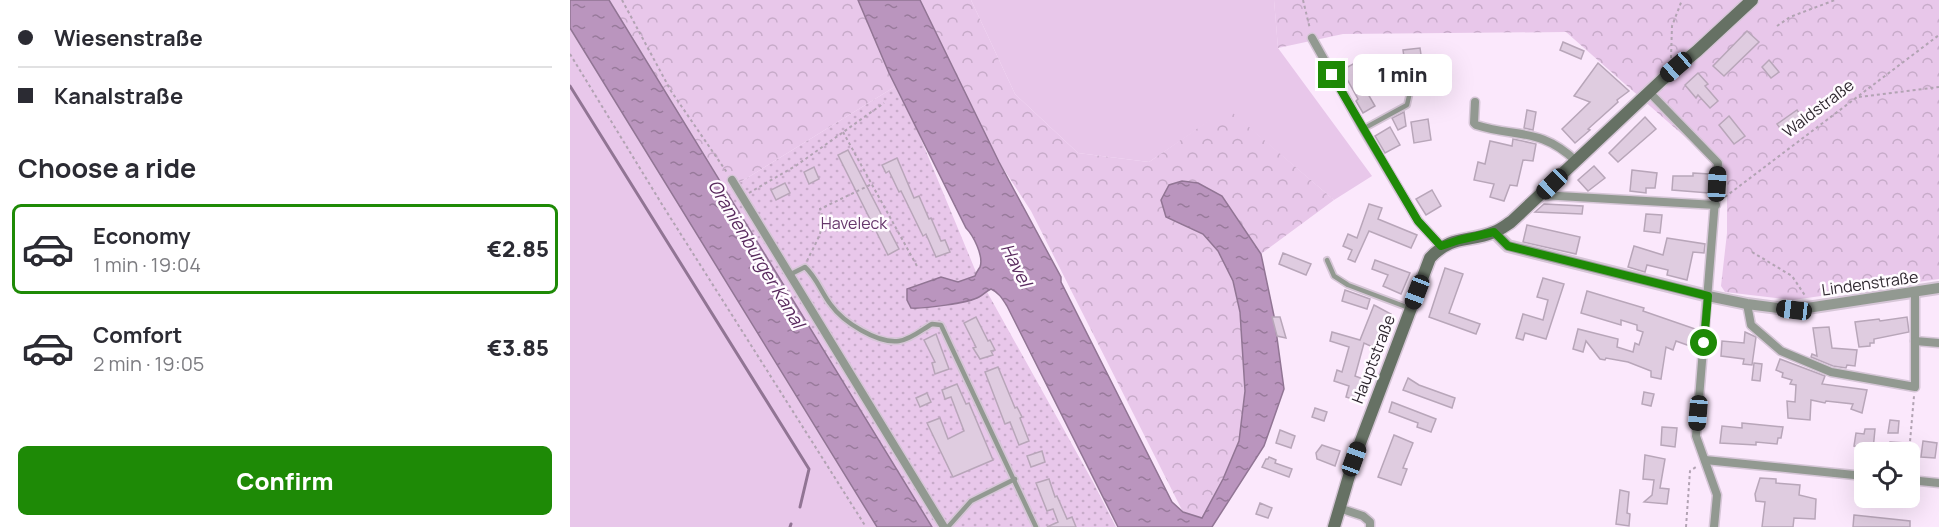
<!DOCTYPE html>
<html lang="en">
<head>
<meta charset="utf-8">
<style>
  body { margin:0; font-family:Manrope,sans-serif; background:#f2f2f3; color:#2b2b33; height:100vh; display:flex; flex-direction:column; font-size:22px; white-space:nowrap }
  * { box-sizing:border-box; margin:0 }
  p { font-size:20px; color:#7c7c81 }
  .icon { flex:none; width:33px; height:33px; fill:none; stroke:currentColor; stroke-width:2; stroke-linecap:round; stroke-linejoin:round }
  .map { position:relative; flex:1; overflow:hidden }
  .sheet { display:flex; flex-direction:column; background:#fff; width:570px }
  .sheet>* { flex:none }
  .guide { display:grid; align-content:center; height:132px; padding:0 18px; background:#fff }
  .buttons { position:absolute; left:1284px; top:442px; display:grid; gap:12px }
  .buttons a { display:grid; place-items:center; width:66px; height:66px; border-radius:9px; background:#fff; box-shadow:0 6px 24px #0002; font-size:30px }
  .end { position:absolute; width:27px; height:27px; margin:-14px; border:8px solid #1e8a06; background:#fff; box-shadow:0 0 0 3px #fff }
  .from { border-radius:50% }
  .bubble { position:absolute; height:42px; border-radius:9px; background:#fff; box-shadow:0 6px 24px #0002; font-size:20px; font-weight:800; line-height:42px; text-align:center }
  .car { position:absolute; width:18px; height:36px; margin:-18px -9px; border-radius:8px; box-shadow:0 0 4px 2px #0007; background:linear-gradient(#222 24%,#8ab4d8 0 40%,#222 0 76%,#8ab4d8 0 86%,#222 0) }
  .guide b { display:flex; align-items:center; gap:21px; height:57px; font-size:22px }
  .guide b+b { border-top:2px solid #e1e1e2 }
  .guide i { width:15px; height:15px; background:#2b2b33 }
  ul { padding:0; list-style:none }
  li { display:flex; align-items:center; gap:18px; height:90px; margin:0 12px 9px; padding:0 6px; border:3px solid transparent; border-radius:9px }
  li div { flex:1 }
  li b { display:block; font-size:22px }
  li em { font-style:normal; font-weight:800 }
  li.active { border-color:#1e8a06 }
  li>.icon { width:54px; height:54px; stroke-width:1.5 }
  h2 { padding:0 18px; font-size:27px; line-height:72px }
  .cta { display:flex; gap:12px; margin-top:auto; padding:12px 18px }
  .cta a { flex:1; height:69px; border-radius:9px; background:#1e8a06; color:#fff; font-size:24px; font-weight:800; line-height:69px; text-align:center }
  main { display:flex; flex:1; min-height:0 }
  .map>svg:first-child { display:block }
  .grass { fill:#e8c7ea }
  .forest { fill:url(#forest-crowns) }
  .garden { fill:url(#garden-dots) }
  .water { fill:url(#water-ripples); stroke:#917594; stroke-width:1.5 }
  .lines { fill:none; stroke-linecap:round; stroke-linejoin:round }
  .stream { stroke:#917594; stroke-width:3 }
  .building { fill:#dfcce0; stroke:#b8a6b9; stroke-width:1.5 }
  .service-casing { stroke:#d6c6d7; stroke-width:8 }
  .minor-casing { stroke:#d6c6d7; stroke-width:11 }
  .tertiary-casing { stroke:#d6c6d7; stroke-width:14 }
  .secondary-casing { stroke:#d6c6d7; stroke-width:15 }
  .path { stroke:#b2a3b3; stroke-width:2; stroke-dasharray:3 3; stroke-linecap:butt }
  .service { stroke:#929991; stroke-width:4.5 }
  .minor { stroke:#929991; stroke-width:8 }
  .tertiary { stroke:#929991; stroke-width:10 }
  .secondary { stroke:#667164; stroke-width:12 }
  .route { stroke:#1e8a06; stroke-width:8 }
  .labels { text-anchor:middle; stroke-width:5; stroke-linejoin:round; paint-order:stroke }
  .street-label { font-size:16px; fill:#302931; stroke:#fffbff }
  .park-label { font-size:16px; fill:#66366b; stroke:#fffbff }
  .water-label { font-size:18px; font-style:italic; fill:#592a5e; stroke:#fffbff }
</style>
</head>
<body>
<main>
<section class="sheet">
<div class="guide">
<b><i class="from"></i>Wiesenstraße</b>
<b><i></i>Kanalstraße</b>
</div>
<h2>Choose a ride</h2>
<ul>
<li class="active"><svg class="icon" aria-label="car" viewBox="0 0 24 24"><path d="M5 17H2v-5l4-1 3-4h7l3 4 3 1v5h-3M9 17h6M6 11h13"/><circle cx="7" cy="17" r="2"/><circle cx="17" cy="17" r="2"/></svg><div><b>Economy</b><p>1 min · 19:04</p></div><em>€2.85</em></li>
<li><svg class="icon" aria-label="car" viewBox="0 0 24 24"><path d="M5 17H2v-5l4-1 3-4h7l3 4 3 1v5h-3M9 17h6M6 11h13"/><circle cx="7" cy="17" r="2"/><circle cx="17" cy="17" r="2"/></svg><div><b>Comfort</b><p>2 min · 19:05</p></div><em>€3.85</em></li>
</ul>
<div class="cta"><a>Confirm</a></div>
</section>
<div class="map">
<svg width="1369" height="527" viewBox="0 0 1369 527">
  <defs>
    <pattern id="forest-crowns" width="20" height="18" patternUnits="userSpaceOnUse" patternTransform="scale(1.5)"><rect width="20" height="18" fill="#e8c7ea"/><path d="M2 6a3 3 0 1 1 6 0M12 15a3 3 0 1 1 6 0" fill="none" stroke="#c7abc9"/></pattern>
    <pattern id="garden-dots" width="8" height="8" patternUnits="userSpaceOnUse" patternTransform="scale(1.5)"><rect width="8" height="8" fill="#e8c7ea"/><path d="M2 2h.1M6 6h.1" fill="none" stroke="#c7abc9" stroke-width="1.8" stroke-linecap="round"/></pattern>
    <pattern id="water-ripples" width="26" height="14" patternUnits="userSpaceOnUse" patternTransform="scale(1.5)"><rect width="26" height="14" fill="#ba95be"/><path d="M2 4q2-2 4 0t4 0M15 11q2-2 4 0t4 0" fill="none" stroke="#987a9b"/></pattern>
  </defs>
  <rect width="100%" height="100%" fill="#fbe8fc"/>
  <g class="grass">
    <path d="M401,0H704L708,48L802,176L764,200L657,109L579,162L508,153L445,94Z"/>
    <path d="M0,28L307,527H0Z"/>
  </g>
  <g class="forest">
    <path d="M39,0H288L326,86L156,191Z"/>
    <path d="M350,0H401L445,94L508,153L579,162L657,108L764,200L691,254L652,196L596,217L633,234L648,251L663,281L670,312L675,391L669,441L653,479L632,518L613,512L461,211L429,162Z"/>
    <path d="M704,0H1369V279L1223,300L1155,292L1151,286L1157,233V174L996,32L773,34L708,48Z"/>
  </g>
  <path class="garden" d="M326,86L343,120L406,272L523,482L546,527H362L156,191Z"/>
  <g class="water">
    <path d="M0,0H39L362,527H307L0,28Z"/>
    <path d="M288,0H350L429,162L491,277V282L602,502L613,512L632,518L653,479L669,441L675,391L670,312L663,281L648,251L633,234L596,217L591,200L599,185L612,181L628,183L652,196L691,254L704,316L714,389L694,446L642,527H548L437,306C432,298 428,292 421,289C416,291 413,295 409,297C399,303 353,309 341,308L337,300V289L371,277L388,282L405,276C406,273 408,270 410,267C414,256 403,235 396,228L319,73Z"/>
  </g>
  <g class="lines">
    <g class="stream">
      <path d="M0,86L239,469L230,507"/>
      <path d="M220,527L221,524"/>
    </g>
  </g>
  <g class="building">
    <path d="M1177,31L1189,42L1154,76L1143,66Z"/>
    <path d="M993,42L1014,51L1011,59L990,50Z"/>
    <path d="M850,48L853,68L836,71L833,50Z"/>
    <path d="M796,57L802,66L785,76L795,95L798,94L805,106L793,113L786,101L788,99L772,70Z"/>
    <path d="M819,60L826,80L817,82L811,63Z"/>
    <path d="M1199,60L1209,72L1201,78L1192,67Z"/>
    <path d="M1028,63L1059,91L1047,100L1048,102L1018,129L1020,130L1005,143L992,129L1020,102L1004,96Z"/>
    <path d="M1128,73L1138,84L1135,86L1148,101L1140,108L1128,95L1126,98L1115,85Z"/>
    <path d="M957,110L966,112L963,130L954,128Z"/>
    <path d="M1227,110L1231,116L1212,131L1207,124Z"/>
    <path d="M834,112L836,126L828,130L822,118Z"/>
    <path d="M1159,116L1175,136L1164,144L1149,125Z"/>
    <path d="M1075,117L1086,129L1048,162L1039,153Z"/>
    <path d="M858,119L861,140L844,143L841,122Z"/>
    <path d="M820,127L830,145L815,153L805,136Z"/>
    <path d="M943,139L966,144L963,161L953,160L947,186L940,185L934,201L920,197L924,184L904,180L908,162L915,164L920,141L942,146Z"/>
    <path d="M278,150L329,249L318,255L268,155Z"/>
    <path d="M327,158L344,198L349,196L359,219L361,218L371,241L375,240L380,252L366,257L356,234L353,236L331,191L329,192L319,171L316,173L312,165Z"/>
    <path d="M1024,166L1035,178L1018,191L1008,180Z"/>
    <path d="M244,167L249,179L239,184L234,172Z"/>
    <path d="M1062,170L1087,173L1085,188H1076V193L1060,191Z"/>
    <path d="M1123,173L1140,174L1139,193L1102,190L1103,176H1123Z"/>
    <path d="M215,183L220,193L206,200L201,190Z"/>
    <path d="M862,190L871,206L856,215L846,199Z"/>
    <path d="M799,204L812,208L808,219L847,235L841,248L799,231L785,262L778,259L782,250L773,246L778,234L787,238Z"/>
    <path d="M974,204L1013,206L1012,214L965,212Z"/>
    <path d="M1076,214L1092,215L1090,233L1074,231Z"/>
    <path d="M957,225L1010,237L1006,254L953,242Z"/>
    <path d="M1097,238L1135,244L1134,253L1123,252L1117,280L1097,275L1098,270L1077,265L1075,272L1058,267L1064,246L1093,255Z"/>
    <path d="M713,253L741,264L736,275L709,264Z"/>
    <path d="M805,260L840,273L831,294L813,286L818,275L802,269Z"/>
    <path d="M875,268L893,274L879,313L910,324L906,334L859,317Z"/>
    <path d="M973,278L994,284L976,339L955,333L953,340L946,338L953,314L973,320L978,300L967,297Z"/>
    <path d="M775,290L800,299L797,309L772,301Z"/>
    <path d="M1017,291L1074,308L1073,311L1128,330L1125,341H1123L1120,346L1106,341L1103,350L1096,347L1091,379L1081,377V371L1058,362L1036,358L1035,360L1030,359L1016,341L1013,352L1003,349L1008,329L1048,339L1047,347L1063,352L1065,343L1069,345L1073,332L1067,330V325L1051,320V325L1011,313Z"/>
    <path d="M804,305L821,314L807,349L794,343L785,376L793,379L786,400L776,397L779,386L764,381L767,370L772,372L779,347L760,341L762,332L790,340Z"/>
    <path d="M406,317L418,341L420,340L425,350L421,351L423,355L410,359L403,348L406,347L394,323Z"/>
    <path d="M702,317H710L716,338L707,336Z"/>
    <path d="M1337,317L1339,332L1304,339V343H1300V346L1289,347L1285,322L1309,319L1310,321Z"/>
    <path d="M1259,327L1262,348L1287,350L1285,366L1277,365L1276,368L1263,366L1241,357L1242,354L1247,356L1243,328Z"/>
    <path d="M1175,332L1186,337L1182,365L1173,364L1174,359L1151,356L1152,341L1174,343Z"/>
    <path d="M366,334L379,369L365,374L362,363L365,362L354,340Z"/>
    <path d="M1210,359L1255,376L1252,384L1297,390L1292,413L1281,409L1283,404L1256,401L1255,403L1241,400L1240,420L1218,418L1217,401L1225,402L1226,385L1220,384L1222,380L1212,377L1213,373L1206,370Z"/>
    <path d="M1184,363L1192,364L1190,381L1182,380Z"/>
    <path d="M428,367L445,408L447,407L452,417L450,418L459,441L449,445L440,422L435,424L415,372Z"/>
    <path d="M838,378L849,385L885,398L882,408L833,390Z"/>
    <path d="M387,384L396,404L399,403L423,460L383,477L357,423L370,418L378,439L394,431L381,397L375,399L372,390Z"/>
    <path d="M1074,392L1084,394L1081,406L1072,404Z"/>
    <path d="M357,393L361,402L350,407L346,398Z"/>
    <path d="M822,402L866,419L861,432L847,427L848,423L819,412Z"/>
    <path d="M745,408L757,412L754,421L742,417Z"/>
    <path d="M1320,420L1329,421L1328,433H1318Z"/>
    <path d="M1172,423L1213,427L1211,438H1208L1207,444L1186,442V445L1150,443L1152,426L1172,428Z"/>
    <path d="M1092,427L1107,428L1105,447L1091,445Z"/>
    <path d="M1295,429H1305L1303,450L1291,449V447L1284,446L1286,433L1294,434Z"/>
    <path d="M710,430L725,436L721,448L706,443Z"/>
    <path d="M824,435L843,443L833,468L837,469L831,485L808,477Z"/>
    <path d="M1353,441L1367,443L1365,458L1351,457Z"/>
    <path d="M1320,442L1336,443L1335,453H1319Z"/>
    <path d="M752,445L770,451L765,466L747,459L746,453Z"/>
    <path d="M472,451L475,462L461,467L457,456Z"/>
    <path d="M1075,455L1095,459L1090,488L1099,489L1097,504L1074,502L1082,495L1084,480L1073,479Z"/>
    <path d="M699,457L706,460L705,463L722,469L719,477L692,467L696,459H698Z"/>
    <path d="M1190,478L1206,479V483L1230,485L1229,495L1246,499L1245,519L1224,518L1223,527H1192L1195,502L1186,501L1185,494Z"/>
    <path d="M479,479L485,497L487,496L497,519L502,517L506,527H477L488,522L483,509L477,511L466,483Z"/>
    <path d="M1050,490L1059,492L1057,513L1060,514L1059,526L1046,524Z"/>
    <path d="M690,503L702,508L698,518L686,514Z"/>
    <path d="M1284,515L1340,521V527H1283Z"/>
  </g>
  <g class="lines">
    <defs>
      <g id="service">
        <path d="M793,129L837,105L843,79"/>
        <path d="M757,260L764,276L778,285L839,308"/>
        <path d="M221,274L235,267C247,278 251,292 261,305C273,322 308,344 329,341C340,340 353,329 362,324L371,325L466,527"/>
        <path d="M378,527L401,501L445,479"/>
      </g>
      <g id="minor">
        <path d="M742,38L793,129L848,221L871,246"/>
        <path d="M1079,92L1148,163L1126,436L1147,495L1144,527"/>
        <path d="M905,102L904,123L906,125C947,138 970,127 1006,161"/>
        <path d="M162,180L374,527"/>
        <path d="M971,195L1146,205"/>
        <path d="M1177,304L1181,325L1211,351L1261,372L1345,387V292"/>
        <path d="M1345,341L1369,343"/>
        <path d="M1135,460L1294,476"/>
        <path d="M1340,480L1369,483"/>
        <path d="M769,508L793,516L800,522V527"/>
      </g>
      <path id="tertiary" d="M924,232L938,246L1138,296L1177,304L1224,310L1369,288"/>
      <path id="secondary" d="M764,527L784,459L860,258C882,234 898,243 924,232C930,230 936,225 941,222L1093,79L1127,51L1182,0"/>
    </defs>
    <use href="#service" class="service-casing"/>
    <use href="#minor" class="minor-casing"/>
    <use href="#tertiary" class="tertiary-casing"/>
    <use href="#secondary" class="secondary-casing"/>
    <g class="path">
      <path d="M52,0L101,91L158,174"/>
      <path d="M733,0L740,29"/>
      <path d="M1207,26L1220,17L1265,0"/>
      <path d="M0,54L93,206L296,527"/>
      <path d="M1101,58L1102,26L1112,0"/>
      <path d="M1289,97L1369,87"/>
      <path d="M273,132L348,268"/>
      <path d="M179,193L227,165L314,103"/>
      <path d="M1155,197L1369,35"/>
      <path d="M1182,252L1222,276L1236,297"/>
      <path d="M237,261C244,245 258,227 250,209L302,184"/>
      <path d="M1339,453L1344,396"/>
      <path d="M1116,527L1120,471L1126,467"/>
    </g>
    <use href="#service" class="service"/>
    <use href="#minor" class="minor"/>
    <use href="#tertiary" class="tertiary"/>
    <use href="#secondary" class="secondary"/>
  </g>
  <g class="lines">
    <path class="route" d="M762,75L848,221L871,246L889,240L924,232L938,246L1138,296L1134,343"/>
  </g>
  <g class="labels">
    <g class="street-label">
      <text transform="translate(1248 108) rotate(-37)" y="6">Waldstraße</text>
      <text transform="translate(1300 283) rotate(-8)" y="6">Lindenstraße</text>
      <text transform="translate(803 359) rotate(-69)" y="6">Hauptstraße</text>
    </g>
    <g class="park-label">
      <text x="284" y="229">Haveleck</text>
    </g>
    <g class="water-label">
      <text transform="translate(186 254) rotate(59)" y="6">Oranienburger Kanal</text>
      <text transform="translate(446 265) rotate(63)" y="6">Havel</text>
    </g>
  </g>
</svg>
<div class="buttons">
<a><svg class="icon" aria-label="locate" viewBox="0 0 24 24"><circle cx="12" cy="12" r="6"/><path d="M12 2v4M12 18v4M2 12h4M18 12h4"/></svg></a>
</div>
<i class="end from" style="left:1134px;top:343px"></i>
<i class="end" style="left:762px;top:75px"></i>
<div class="bubble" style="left:783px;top:54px;width:99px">1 min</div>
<i class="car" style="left:1106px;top:67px;rotate:229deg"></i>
<i class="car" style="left:982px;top:184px;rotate:226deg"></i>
<i class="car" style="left:1147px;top:184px;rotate:3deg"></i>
<i class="car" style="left:847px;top:292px;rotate:201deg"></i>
<i class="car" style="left:1224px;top:310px;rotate:277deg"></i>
<i class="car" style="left:1128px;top:413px;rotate:185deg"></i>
<i class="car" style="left:784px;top:459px;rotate:20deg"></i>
</div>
</main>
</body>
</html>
